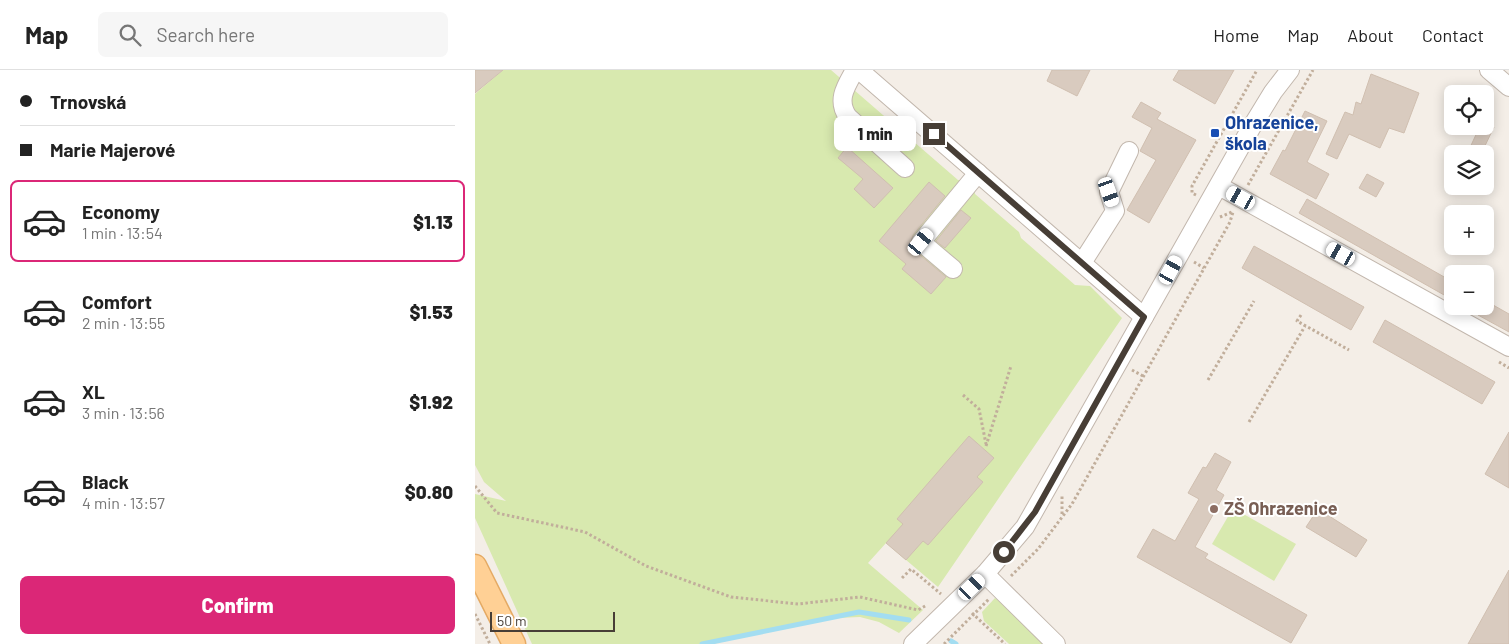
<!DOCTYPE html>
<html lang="en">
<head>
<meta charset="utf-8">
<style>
  body { margin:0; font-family:Barlow,sans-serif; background:#f6f6f6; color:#222; height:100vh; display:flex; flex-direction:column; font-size:19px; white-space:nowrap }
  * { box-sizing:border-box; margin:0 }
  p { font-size:16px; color:#767676 }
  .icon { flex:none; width:28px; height:28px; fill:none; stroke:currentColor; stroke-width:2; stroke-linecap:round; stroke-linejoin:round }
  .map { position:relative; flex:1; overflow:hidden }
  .details { display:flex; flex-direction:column; background:#fff; width:475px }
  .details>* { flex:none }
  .banner { display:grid; align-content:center; height:110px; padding:0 20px; background:#fff }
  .fabs { position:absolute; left:969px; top:15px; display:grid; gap:10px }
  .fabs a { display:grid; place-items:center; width:50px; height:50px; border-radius:8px; background:#fff; box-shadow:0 2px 12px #0003; font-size:25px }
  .scale { position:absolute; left:15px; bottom:12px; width:125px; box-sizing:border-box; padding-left:5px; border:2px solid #473e36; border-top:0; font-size:14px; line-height:18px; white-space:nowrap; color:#473e36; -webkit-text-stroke:4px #fff; paint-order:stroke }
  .end { position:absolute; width:22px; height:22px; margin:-11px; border:6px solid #473e36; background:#fff; box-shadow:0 0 0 2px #fff }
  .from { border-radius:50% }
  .bubble { position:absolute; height:35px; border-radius:8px; background:#fff; box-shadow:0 2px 12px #0003; font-size:16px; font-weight:800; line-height:35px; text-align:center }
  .car { position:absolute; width:15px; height:30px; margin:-15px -8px; border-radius:6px; box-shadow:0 0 4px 1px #0007; background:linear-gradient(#fff 24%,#345 0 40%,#fff 0 76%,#345 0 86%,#fff 0) }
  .banner b { display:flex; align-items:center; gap:18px; height:48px; font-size:19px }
  .banner b+b { border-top:1px solid #e0e0e0 }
  .banner i { width:12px; height:12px; background:#222 }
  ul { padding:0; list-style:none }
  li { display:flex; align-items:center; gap:15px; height:82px; margin:0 10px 8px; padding:0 10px; border:2px solid transparent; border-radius:8px }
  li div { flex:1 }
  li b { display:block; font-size:19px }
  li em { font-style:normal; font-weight:800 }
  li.current { border-color:#db2777 }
  li>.icon { width:45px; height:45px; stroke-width:1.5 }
  .button { display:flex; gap:10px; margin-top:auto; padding:10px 20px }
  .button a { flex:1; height:58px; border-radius:8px; background:#db2777; color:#fff; font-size:20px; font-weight:800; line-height:58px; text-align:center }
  header { display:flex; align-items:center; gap:30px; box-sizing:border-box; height:70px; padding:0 25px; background:#fff; border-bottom:1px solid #e0e0e0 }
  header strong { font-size:24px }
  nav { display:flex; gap:28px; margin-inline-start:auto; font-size:18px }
  .search { width:350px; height:45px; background:#f6f6f6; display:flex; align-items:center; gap:12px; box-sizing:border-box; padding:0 18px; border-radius:8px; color:#767676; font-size:19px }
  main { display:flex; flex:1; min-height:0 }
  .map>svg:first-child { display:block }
  .green { fill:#d8e9af }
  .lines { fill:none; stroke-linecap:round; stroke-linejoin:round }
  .stream { stroke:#a3ddf1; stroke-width:5 }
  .building { fill:#d9cbbf; stroke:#d0bfb0 }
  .minor-casing { stroke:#c2b7ad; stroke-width:20 }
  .major-casing { stroke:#e5aa64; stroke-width:25 }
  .path { stroke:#c1ae9b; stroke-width:3; stroke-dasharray:2.5 2.5; stroke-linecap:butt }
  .minor { stroke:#fff; stroke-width:18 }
  .major { stroke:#ffd095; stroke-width:22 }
  .route { stroke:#473e36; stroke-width:6 }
  .transit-dot { fill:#1a4fb4; stroke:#fff; stroke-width:2 }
  .education-dot { fill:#8d6e63; stroke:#fff; stroke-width:2 }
  .labels { text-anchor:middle; stroke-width:4; stroke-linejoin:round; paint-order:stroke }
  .transit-label { font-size:18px; font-weight:bold; fill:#164399; stroke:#fff; text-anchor:start }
  .education-label { font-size:18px; font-weight:bold; fill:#785e54; stroke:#fff; text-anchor:start }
</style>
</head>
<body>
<header>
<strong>Map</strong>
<div class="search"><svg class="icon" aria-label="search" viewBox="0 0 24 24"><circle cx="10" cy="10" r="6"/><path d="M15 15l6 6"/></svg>Search here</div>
<nav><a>Home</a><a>Map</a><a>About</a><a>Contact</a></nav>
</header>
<main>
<section class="details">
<div class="banner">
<b><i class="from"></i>Trnovská</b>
<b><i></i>Marie Majerové</b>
</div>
<ul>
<li class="current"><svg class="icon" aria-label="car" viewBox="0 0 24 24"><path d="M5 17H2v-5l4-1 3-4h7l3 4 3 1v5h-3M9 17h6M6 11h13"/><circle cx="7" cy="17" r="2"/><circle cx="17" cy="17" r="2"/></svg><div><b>Economy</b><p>1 min · 13:54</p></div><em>$1.13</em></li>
<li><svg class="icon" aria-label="car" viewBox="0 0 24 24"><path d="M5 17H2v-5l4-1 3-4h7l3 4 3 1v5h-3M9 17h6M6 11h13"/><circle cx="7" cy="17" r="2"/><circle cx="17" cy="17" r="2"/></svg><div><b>Comfort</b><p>2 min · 13:55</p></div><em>$1.53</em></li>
<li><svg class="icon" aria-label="car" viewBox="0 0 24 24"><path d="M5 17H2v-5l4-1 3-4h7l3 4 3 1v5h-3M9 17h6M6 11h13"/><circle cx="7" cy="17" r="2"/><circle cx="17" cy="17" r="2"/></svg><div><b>XL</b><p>3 min · 13:56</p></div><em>$1.92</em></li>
<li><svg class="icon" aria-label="car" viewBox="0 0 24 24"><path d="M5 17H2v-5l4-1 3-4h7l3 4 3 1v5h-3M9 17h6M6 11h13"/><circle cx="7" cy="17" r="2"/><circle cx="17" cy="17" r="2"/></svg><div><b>Black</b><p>4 min · 13:57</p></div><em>$0.80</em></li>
</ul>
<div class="button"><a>Confirm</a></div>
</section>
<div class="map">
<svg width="1034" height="574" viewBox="0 0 1034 574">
  <rect width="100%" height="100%" fill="#f4eee7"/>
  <g class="green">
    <path d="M28,0H356L483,110H492L499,116L500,124L544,162L546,168L600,215L615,216L647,248L463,517L411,473L393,493L448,540L424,563L404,552L385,547L361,548L237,574H57L0,448V424L31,431L9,412L0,395V24Z"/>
    <path d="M758,438L821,474L799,511L737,474Z"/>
    <path d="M520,528L523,530L568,574H534L509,551L507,542Z"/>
  </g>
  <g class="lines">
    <g class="stream">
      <path d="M476,571L481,574"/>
      <path d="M227,574L384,542L434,550"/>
    </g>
  </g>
  <g class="building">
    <path d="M0,0H28L0,23Z"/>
    <path d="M577,0H615L602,26L572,11Z"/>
    <path d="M704,0H759L740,34L698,10Z"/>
    <path d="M896,4L944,23L929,63L914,58L905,78L874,64L862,89L851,84L870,42L878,45L881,32L886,34Z"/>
    <path d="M666,32L686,43L682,49L721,70L674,153L652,140L681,90L665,81L677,58L657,47Z"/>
    <path d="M830,41L852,51L832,92L854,104L841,129L795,104L808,80L810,81Z"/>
    <path d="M1010,53L1019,57L1006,84H992L1005,56H1010Z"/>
    <path d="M372,77L418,118L399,138L379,119L388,109L363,88Z"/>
    <path d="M892,104L909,113L901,127L884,118Z"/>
    <path d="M454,112L470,126L438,165L436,171L439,180L471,207L456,224L427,199L431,194L404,171Z"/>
    <path d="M832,129L978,212V230L824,143Z"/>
    <path d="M486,140L496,148L470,178L461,171Z"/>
    <path d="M779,176L889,237L876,260L767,198Z"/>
    <path d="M1011,231L1034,244V262L1003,245L1008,236H1010Z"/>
    <path d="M910,250L1020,312L1007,334L898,272Z"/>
    <path d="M1034,362V418L1010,404Z"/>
    <path d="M494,366L519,388L502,407L508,412L453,475L448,471L431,490L411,473L428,454L422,449Z"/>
    <path d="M740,383L756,392L741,420L749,425L720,477L733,484L730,488L832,545L816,573L662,487L678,459L700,471L724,429L713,423L728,397L731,398Z"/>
    <path d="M843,439L892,470L881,487L831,457Z"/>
    <path d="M1034,500V574H993Z"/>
  </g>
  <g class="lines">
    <defs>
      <g id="minor">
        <path d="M380,0C371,16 361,30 373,47L430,98"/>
        <path d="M384,0L669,247"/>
        <path d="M1014,0L1034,17"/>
        <path d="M744,116L1034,277"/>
        <path d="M607,193L640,141L634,122L654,81"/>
        <path d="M478,199L446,172L503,103"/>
        <path d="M510,504L581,574"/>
        <path d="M438,574L510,504L550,457L776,58L798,22L815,0"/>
      </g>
      <path id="major" d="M0,496L39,574"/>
    </defs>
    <use href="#minor" class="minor-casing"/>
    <use href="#major" class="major-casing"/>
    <g class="path">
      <path d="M773,115L838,0"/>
      <path d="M721,125L717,123V116L782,0"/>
      <path d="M745,147L757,142"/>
      <path d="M719,192L729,198"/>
      <path d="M826,245L822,251L874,280"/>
      <path d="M1024,292L1034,298"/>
      <path d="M657,300L668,306"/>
      <path d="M733,310L779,231"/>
      <path d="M488,325L504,339L511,374"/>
      <path d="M774,352L830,256"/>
      <path d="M511,376L536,296"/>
      <path d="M0,416L22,443L110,462L171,496L256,527L323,534L385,527L443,540L452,535"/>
      <path d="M587,444V425"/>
      <path d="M536,506L563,479L597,434L755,152L758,142"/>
      <path d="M427,508L436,499L466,524"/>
      <path d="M497,543L530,574"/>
      <path d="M0,544L15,574"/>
      <path d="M469,574L514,529"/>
    </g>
    <use href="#minor" class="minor"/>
    <use href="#major" class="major"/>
  </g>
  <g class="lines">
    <path class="route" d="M459,64L669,247L560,442L529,482"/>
  </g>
  <rect class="transit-dot" x="735" y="58" width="10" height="10" rx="2.5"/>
  <circle class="education-dot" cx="739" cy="439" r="5"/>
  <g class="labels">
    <g class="transit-label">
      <text x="750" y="59">Ohrazenice,<tspan x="750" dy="21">škola</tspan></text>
    </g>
    <g class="education-label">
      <text x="749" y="445">ZŠ Ohrazenice</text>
    </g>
  </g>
</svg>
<div class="fabs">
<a><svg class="icon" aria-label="locate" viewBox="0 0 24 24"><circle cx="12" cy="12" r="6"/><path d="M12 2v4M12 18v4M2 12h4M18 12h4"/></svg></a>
<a><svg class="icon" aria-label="layers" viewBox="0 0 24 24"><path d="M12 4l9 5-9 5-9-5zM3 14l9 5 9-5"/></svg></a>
<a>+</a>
<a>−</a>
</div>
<div class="scale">50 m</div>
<i class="end from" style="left:529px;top:482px"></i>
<i class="end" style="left:459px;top:64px"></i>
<div class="bubble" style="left:359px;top:46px;width:82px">1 min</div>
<i class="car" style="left:634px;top:122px;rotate:160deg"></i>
<i class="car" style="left:766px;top:128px;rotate:299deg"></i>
<i class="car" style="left:446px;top:172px;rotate:40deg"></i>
<i class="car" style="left:866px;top:184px;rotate:299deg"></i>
<i class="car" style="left:696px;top:200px;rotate:29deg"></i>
<i class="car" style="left:497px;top:517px;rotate:46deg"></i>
</div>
</main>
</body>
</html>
